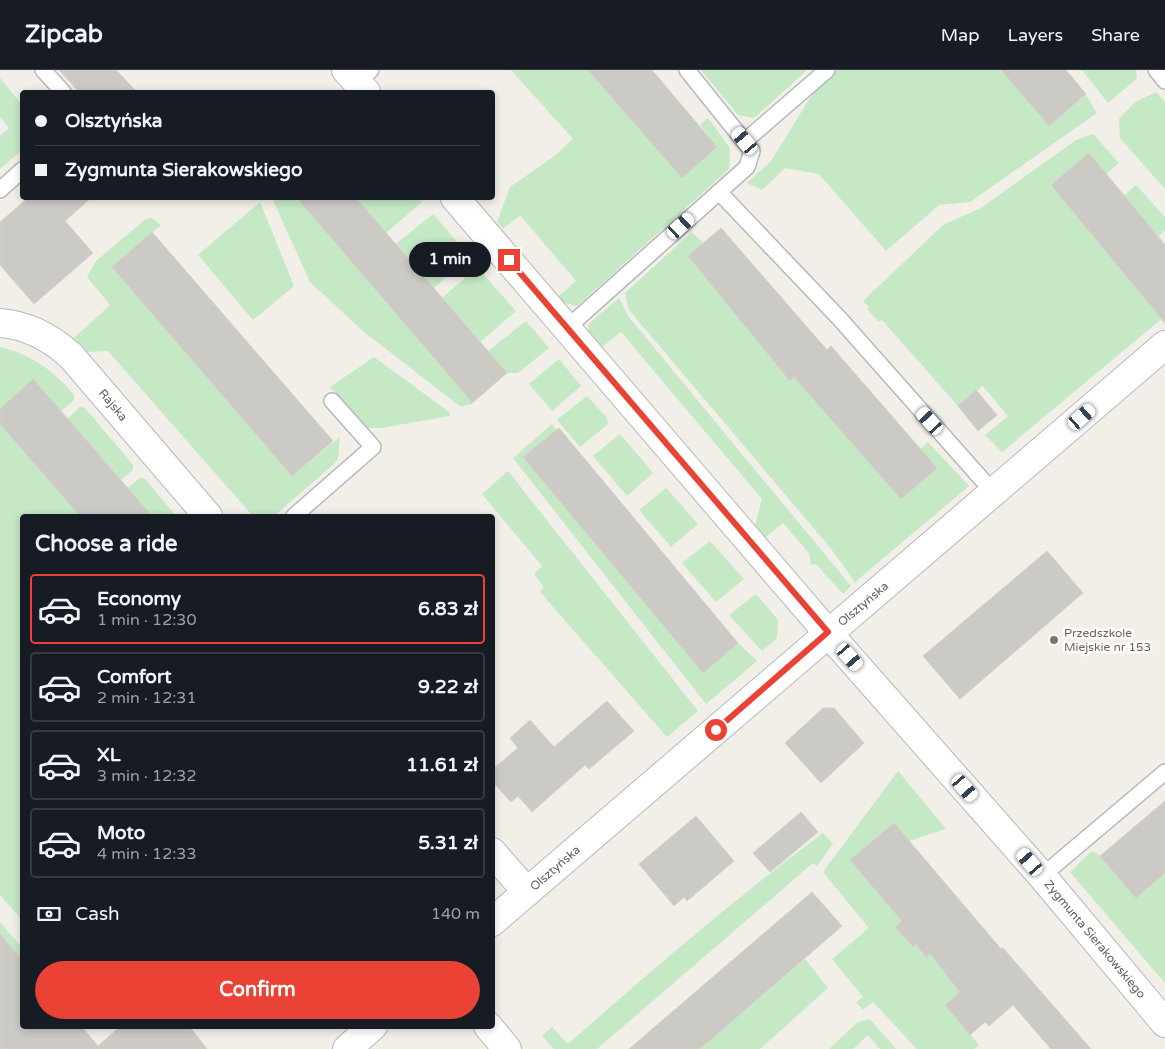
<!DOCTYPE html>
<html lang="en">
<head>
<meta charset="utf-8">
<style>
  body { margin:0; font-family:"Varela Round",sans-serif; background:#20242c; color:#f1f3f6; height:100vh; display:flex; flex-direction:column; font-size:19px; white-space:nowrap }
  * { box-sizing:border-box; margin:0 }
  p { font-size:16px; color:#9ea1a6 }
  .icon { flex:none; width:28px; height:28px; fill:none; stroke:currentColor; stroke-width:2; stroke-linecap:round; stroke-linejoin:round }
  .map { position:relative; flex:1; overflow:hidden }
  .drawer { position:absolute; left:20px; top:444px; width:475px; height:515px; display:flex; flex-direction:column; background:#171b24; border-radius:5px; box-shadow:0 2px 8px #0003 }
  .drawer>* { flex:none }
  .hud { position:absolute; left:20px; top:20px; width:475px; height:110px; border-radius:5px; box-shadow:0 2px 8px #0003; display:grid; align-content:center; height:110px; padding:0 15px; background:#171b24 }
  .end { position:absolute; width:22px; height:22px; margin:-11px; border:6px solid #ea4335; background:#fff; box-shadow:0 0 0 2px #fff }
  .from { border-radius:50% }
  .bubble { position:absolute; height:35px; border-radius:18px; background:#171b24; box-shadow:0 2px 8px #0003; font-size:16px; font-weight:700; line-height:35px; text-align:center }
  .car { position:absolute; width:15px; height:30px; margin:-15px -8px; border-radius:6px; box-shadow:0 0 4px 1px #0007; background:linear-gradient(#fff 24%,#345 0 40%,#fff 0 76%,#345 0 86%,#fff 0) }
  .hud b { display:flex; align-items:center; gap:18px; height:48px; font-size:19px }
  .hud b+b { border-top:1px solid #363941 }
  .hud i { width:12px; height:12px; background:#f1f3f6 }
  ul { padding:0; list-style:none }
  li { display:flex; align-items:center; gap:15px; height:70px; margin:0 10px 8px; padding:0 5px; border:2px solid #363941; border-radius:5px }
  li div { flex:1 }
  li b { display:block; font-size:19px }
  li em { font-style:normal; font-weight:700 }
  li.on { border-color:#ea4335 }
  li>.icon { width:45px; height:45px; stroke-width:1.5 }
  h2 { padding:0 15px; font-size:22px; line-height:60px }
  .pay { display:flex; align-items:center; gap:12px; height:55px; padding:0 15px; font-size:19px }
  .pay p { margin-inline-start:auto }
  .cta { display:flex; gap:10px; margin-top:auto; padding:10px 15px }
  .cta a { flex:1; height:58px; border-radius:30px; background:#ea4335; color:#fff; font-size:20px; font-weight:700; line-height:58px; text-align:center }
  header { display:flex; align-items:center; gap:30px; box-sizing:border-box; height:70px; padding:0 25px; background:#171b24; border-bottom:1px solid #363941 }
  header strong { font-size:24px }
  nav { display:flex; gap:28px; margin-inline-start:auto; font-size:18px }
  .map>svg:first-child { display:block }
  .green { fill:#c5e8c5 }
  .building { fill:#cccac5; stroke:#d6d1c6 }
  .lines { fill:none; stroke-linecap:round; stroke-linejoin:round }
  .service-casing { stroke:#b5b8bc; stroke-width:18 }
  .minor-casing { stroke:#b5b8bc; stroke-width:30 }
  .service { stroke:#fff; stroke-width:15 }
  .minor { stroke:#fff; stroke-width:28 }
  .route { stroke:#ea4335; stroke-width:6 }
  .education-dot { fill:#8d6e63; stroke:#fff; stroke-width:2 }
  .labels { text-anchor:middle; stroke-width:5; stroke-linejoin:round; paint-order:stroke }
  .street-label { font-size:12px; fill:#5f6368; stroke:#fff }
  .education-label { font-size:12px; fill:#785e54; stroke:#fff; text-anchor:start }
</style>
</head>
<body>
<header>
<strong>Zipcab</strong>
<nav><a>Map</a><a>Layers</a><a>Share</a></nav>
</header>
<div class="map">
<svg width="1165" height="979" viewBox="0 0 1165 979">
  <rect width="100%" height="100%" fill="#f1efe8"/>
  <g class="green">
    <path d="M511,0H588L682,108L717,77L700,55L708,48L730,78L729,99L577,236L565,233L558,227L576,211L520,145L503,159L497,152L510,117L553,87L573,69Z"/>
    <path d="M701,0H805L806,1L754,48L738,45Z"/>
    <path d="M837,0H1001L1049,56L1086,25L1097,43L970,132L939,135L886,181L819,104L785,98L762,120L747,113L771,91L815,20Z"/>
    <path d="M1082,0H1136L1137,8L1108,33Z"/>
    <path d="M0,8L22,35V80L0,99V66L9,58L0,47Z"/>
    <path d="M1156,22L1165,32V119L1120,68L1119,49L1135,32Z"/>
    <path d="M1093,64L1119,93L1106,104L1051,115L1155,241L1165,246L1002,382L985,365L1008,346L983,316L958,336L882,250L879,252L867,239L869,237L863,231L943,155L981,138L1076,70Z"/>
    <path d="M1136,115L1165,147V160L1158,167L1124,126Z"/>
    <path d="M272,128H297L473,333L461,337L364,262L310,212Z"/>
    <path d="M356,128H419L422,132L386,163Z"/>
    <path d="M260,132L294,216L253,250L198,185Z"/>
    <path d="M433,144L469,186L434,218L396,174Z"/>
    <path d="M152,148L161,155L112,197L292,406L340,367L338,388L334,394L274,446H249L251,444L108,281L86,282L74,268L110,235L87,207L96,191L146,149Z"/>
    <path d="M692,162L703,173L689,186L790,310L794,307L901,429L936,398L921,379L928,372L969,416L855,512L832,480L629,240L625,223Z"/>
    <path d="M477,197L516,241L480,272L442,228Z"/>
    <path d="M619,228L628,246L851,516L843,524L816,494L811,495L809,483L783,453L765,468L755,455L762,429L621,262L602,277L589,263L588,256L592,251Z"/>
    <path d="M526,251L549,278L518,303H507L488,281Z"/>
    <path d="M0,277C31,284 54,301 74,325V330L61,341L0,339Z"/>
    <path d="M374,287L449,342L450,346L381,358H364L330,317Z"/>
    <path d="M559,289L581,316L552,341L529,314Z"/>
    <path d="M587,326L606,347L608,354L580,377L557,350Z"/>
    <path d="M80,337L85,338L133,395V400L121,410L67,349Z"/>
    <path d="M0,354L80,446H22V850L0,825Z"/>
    <path d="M552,354L557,360L524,387L703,603L738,573L757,591L706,634L513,388Z"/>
    <path d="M620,364L653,403L627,426L593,386Z"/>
    <path d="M508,401L698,641L667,667L540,522L544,517L534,504L542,496L482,424Z"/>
    <path d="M140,408H144L176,446H152L128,418Z"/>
    <path d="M666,418L698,454L671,477L639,440Z"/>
    <path d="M710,471L744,509L716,532L682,493Z"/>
    <path d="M756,524L778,550L777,568L762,581L729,545Z"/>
    <path d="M898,701L946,759L909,771L894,753L850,790L902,851L895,857L912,877L916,874L926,886L930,884L960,922L945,935L979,975L974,979H917L873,932L863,940L856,932L863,927L832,889L869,858L823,802Z"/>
    <path d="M823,763L833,774L817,796L813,793L597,979H554L542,966L552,957L568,974C651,901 734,829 823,763Z"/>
    <path d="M1092,781L1100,786L1136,828L1165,803V913L1070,802Z"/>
    <path d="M0,852L22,878V890L0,864Z"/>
    <path d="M805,889L828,918L760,979H700Z"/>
    <path d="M870,949L896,979H880L868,965L853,979H829L858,952Z"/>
  </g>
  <g class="building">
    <path d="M59,0H116L137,22H79Z"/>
    <path d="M588,0H652L717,77L682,108Z"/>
    <path d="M1001,0H1066L1086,24L1049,56Z"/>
    <path d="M1089,83L1165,175V253L1051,115Z"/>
    <path d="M28,128H91L65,151L93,183L34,234L0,195V152Z"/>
    <path d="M297,128H356L507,303L471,334V331Z"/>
    <path d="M721,158L827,280L831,276L937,398L901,429L794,307L790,311L688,186Z"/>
    <path d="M152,162L333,371L292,406L112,197Z"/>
    <path d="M33,309L61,341L152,446H80L0,354V339Z"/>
    <path d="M976,320L997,345L978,361L958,336Z"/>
    <path d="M559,358L738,573L703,603L523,387Z"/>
    <path d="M1047,481L1083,523L960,629L923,586Z"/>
    <path d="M607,631L634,661L589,699L585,695L532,742L518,726L511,732L492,711V700L518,678L510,668L530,650L554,677Z"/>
    <path d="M823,638H834L864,673L821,713L785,673Z"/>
    <path d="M1165,731V803L1136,828L1100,786Z"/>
    <path d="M801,742L818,762L770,802L753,783Z"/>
    <path d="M696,746L734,791L687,831L684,827L674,836L639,794Z"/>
    <path d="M894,753L1001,879L1003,878L1091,979H1051L1013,935L989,956L985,952L970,965L945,935L960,922L930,884L926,887L916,874L913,877L895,857L902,851L850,790Z"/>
    <path d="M812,822L842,856L700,979H629Z"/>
    <path d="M0,864L22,890V956H81L98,976L121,956H189L207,979H0Z"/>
  </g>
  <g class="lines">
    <defs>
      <g id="service">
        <path d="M43,0L63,22"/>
        <path d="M687,0L752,81L747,97L719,122L839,248L994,423"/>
        <path d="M1156,0L1165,11"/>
        <path d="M357,13L371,0"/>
        <path d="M745,71L827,0"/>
        <path d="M0,120L22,100"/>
        <path d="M567,258L719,122"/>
        <path d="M294,446L373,377L332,331"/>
        <path d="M1042,806L1165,702"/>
      </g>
      <g id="minor">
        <path d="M346,0L366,22"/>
        <path d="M455,128L828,563L1042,806L1165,953"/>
        <path d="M0,253C28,255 50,267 71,286L208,446"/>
        <path d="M492,782L527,822"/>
        <path d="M492,852L1165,275"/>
        <path d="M488,956L507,979"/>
        <path d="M347,979L373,956"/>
      </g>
    </defs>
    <use href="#service" class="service-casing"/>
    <use href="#minor" class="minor-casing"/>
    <use href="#service" class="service"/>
    <use href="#minor" class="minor"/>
  </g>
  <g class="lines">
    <path class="route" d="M509,190L828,562L716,660"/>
  </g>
  <circle class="education-dot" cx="1054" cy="570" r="5"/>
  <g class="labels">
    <g class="street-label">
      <text transform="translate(113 335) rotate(50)" y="4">Rajska</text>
      <text transform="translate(863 534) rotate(-40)" y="4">Olsztyńska</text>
      <text transform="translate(555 798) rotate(-41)" y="4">Olsztyńska</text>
      <text transform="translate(1095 869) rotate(50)" y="4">Zygmunta Sierakowskiego</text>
    </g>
    <g class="education-label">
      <text x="1064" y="567">Przedszkole<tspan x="1064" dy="14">Miejskie nr 153</tspan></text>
    </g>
  </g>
</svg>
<i class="end from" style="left:716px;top:660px"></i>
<i class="end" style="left:509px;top:190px"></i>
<div class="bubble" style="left:409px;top:172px;width:82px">1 min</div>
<i class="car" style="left:745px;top:71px;rotate:320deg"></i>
<i class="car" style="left:681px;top:156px;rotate:48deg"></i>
<i class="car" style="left:1082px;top:347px;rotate:49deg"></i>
<i class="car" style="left:930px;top:351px;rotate:318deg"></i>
<i class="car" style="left:850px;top:587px;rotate:139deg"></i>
<i class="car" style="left:965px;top:718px;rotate:139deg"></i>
<i class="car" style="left:1030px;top:792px;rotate:319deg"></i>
<div class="hud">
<b><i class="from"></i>Olsztyńska</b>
<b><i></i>Zygmunta Sierakowskiego</b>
</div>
<section class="drawer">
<h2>Choose a ride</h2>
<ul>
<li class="on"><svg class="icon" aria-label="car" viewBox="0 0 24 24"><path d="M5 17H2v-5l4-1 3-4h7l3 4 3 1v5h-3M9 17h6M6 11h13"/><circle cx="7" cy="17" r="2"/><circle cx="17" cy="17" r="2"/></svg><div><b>Economy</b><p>1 min · 12:30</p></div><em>6.83 zł</em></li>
<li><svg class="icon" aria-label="car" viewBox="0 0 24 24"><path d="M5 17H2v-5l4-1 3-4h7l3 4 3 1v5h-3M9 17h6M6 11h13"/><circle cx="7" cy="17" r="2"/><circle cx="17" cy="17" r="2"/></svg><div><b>Comfort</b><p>2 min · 12:31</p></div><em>9.22 zł</em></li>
<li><svg class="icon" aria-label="car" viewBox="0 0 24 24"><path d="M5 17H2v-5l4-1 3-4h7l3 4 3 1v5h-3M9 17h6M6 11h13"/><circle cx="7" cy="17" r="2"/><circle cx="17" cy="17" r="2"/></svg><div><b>XL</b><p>3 min · 12:32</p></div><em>11.61 zł</em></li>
<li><svg class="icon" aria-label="car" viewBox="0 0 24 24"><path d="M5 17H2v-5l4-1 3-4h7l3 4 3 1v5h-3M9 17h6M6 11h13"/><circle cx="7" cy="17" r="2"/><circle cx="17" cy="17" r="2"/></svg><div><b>Moto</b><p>4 min · 12:33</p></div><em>5.31 zł</em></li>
</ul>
<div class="pay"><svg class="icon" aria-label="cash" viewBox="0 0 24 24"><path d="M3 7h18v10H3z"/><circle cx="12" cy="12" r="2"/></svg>Cash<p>140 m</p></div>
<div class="cta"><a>Confirm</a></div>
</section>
</div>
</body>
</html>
